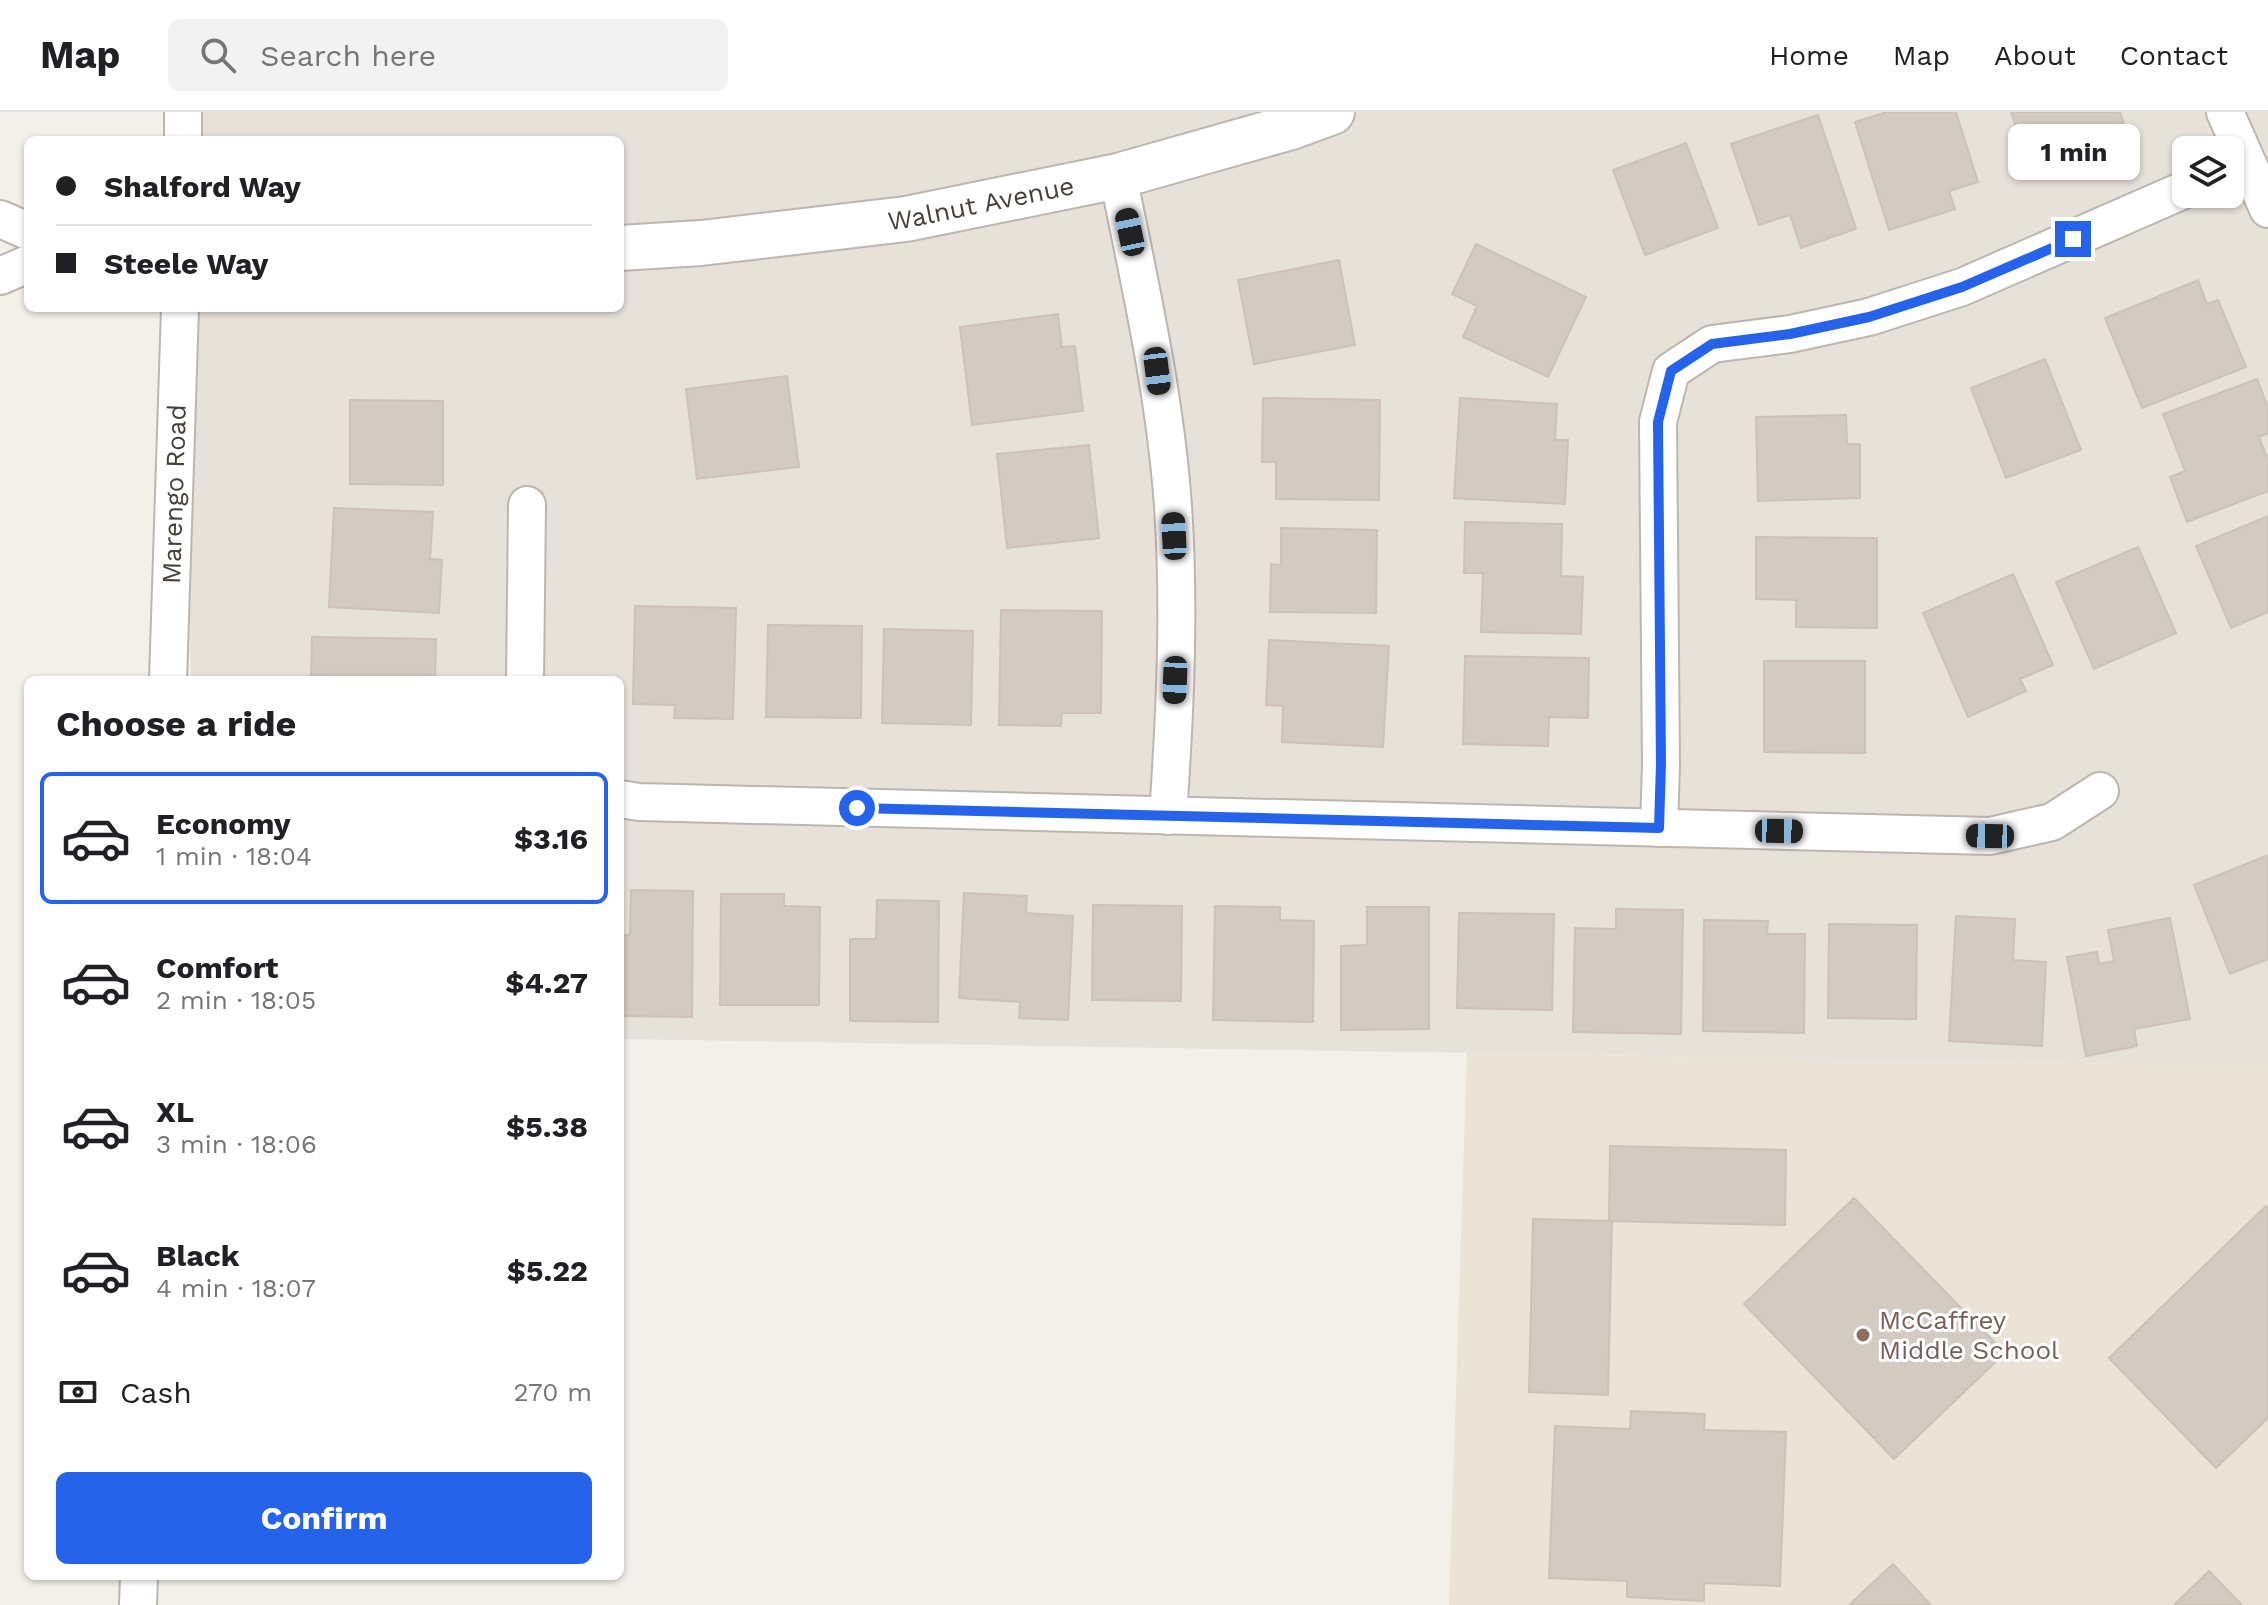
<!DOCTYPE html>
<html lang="en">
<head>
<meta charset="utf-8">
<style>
  body { margin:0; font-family:"Work Sans",sans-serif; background:#f2f2f2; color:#202124; height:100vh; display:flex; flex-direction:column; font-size:30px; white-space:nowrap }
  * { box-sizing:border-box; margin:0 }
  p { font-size:26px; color:#757577 }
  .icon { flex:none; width:44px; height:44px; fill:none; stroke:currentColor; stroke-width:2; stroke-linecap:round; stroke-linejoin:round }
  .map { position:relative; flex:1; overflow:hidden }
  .side { position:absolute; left:24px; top:564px; width:600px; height:904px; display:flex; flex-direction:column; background:#fff; border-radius:12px; box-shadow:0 2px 6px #0004 }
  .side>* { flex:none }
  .banner { position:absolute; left:24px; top:24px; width:600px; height:176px; border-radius:12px; box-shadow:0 2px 6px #0004; display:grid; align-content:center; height:176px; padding:0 32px; background:#fff }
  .buttons { position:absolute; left:2172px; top:24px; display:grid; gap:16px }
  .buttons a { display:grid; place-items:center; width:72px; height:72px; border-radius:12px; background:#fff; box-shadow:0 2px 6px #0004; font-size:40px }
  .end { position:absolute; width:36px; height:36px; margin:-18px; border:10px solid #2563eb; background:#fff; box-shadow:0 0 0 4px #fff }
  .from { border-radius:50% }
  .bubble { position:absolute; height:56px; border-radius:12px; background:#fff; box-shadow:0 2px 6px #0004; font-size:26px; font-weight:700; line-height:56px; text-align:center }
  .car { position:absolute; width:24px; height:48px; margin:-24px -12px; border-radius:10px; box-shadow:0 0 6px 2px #0007; background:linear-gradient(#222 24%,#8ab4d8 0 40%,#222 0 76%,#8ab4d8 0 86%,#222 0) }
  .banner b { display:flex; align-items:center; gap:28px; height:76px; font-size:30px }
  .banner b+b { border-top:2px solid #e0e0e0 }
  .banner i { width:20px; height:20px; background:#202124 }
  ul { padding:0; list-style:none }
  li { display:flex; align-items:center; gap:24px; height:132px; margin:0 16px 12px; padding:0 16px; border:4px solid transparent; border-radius:12px }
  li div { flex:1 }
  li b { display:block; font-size:30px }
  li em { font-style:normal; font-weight:700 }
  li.on { border-color:#2563eb }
  li>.icon { width:72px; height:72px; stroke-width:1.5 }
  h2 { padding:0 32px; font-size:36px; line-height:96px }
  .pay { display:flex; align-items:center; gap:20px; height:88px; padding:0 32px; font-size:30px }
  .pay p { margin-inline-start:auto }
  .cta { display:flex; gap:16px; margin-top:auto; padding:16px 32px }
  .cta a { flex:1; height:92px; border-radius:12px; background:#2563eb; color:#fff; font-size:32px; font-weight:700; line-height:92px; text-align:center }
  header { display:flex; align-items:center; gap:48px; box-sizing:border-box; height:112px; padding:0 40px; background:#fff; border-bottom:2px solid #e0e0e0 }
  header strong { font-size:38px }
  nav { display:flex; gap:44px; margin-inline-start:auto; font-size:28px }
  .search { width:560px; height:72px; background:#f2f2f2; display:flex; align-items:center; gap:20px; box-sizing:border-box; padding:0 28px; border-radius:12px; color:#757577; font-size:30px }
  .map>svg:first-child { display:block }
  .residential { fill:#e6e1d9; fill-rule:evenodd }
  .education { fill:#eae3d6 }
  .building { fill:#d3cac1; stroke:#cdc2b5; stroke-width:2 }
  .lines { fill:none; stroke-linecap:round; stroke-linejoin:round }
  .minor-casing { stroke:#bdb6ae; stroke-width:40 }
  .tertiary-casing { stroke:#bdb6ae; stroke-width:48 }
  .minor { stroke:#fff; stroke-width:36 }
  .tertiary { stroke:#fff; stroke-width:44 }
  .route { stroke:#2563eb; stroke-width:10 }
  .education-dot { fill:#8d6e63; stroke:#fff; stroke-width:3 }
  .labels { text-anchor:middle; stroke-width:6; stroke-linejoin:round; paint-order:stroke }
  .street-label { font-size:26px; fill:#464039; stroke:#fff }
  .education-label { font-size:26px; fill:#785e54; stroke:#fff; text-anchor:start }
</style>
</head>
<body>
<header>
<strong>Map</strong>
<div class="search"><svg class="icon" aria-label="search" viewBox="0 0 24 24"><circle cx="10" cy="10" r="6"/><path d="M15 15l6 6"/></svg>Search here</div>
<nav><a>Home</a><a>Map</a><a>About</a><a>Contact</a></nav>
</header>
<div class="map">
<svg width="2268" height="1493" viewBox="0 0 2268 1493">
  <rect width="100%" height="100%" fill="#f3f0ea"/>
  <path class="residential" d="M195,0H2268V954L620,927V568H191L187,414L191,196H620V28H195ZM2186,38H2230V82H2186Z"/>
  <path class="education" d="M1467,941L2268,954V1493H1449Z"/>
  <g class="building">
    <path d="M1887,0H1956L1978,70L1949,79L1955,97L1889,118L1855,10Z"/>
    <path d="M2011,0H2120L2130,31L2032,63Z"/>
    <path d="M1818,3L1856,117L1801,136L1790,103L1759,113L1731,32Z"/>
    <path d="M1686,31L1718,116L1645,143L1613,58Z"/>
    <path d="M1476,132L1586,185L1548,265L1463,225L1477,194L1452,182Z"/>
    <path d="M1339,148L1355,233L1254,252L1238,168Z"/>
    <path d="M2198,168L2207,192L2218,188L2246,255L2142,296L2105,206Z"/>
    <path d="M1058,202L1062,235L1075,234L1083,299L972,313L960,215Z"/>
    <path d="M2045,247L2081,338L2006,366L1971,276Z"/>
    <path d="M787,264L799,355L697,367L686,277Z"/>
    <path d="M2257,267L2268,295V321L2259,325L2268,349V379L2187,410L2170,365L2185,359L2163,302Z"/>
    <path d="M1263,286L1380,288L1379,388L1276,387V350H1262Z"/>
    <path d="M1460,286L1557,292L1555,328H1568L1565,392L1454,386Z"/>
    <path d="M350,288L443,289V373L350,372Z"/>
    <path d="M1846,303L1847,332H1860V386L1758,389L1756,305Z"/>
    <path d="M1089,333L1099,426L1007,436L997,342Z"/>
    <path d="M334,396L433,400L430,447L442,448L439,501L329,495Z"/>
    <path d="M2268,404V500L2231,516L2196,434Z"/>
    <path d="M1465,410L1562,412L1561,464L1583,465L1581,522L1481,520L1483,461H1464Z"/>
    <path d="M1281,416L1377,418L1376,501L1270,500L1271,452L1281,453Z"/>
    <path d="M1756,425L1877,426V516L1796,515V488L1756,487Z"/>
    <path d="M2138,435L2176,521L2094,557L2056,470Z"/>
    <path d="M2013,462L2053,553L2020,567L2026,579L1968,605L1923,501Z"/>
    <path d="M635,494L736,496L733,607L674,606L675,593L633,592Z"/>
    <path d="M1001,498L1102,499L1101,601H1062L1061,614L999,613Z"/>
    <path d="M768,513L862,514L861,606L766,605Z"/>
    <path d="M884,517L973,519L971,613L882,611Z"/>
    <path d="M312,525L436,527L435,568H311Z"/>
    <path d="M1269,528L1389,534L1383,635L1282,630L1283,594L1266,593Z"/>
    <path d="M1465,544L1589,546L1588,606L1549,605L1548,634L1463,632Z"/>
    <path d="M1764,549H1865V641L1764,640Z"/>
    <path d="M2268,743V847L2230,862L2194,773Z"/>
    <path d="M631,778L693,779L692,905L620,904V823H630Z"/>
    <path d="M964,781L1027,784L1026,801L1073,804L1068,908L1019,906L1020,890L959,886Z"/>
    <path d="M721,782H784V794L820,795L819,893H720Z"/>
    <path d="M877,788L939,789L938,910L850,909V827H876Z"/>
    <path d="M1093,793L1182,794L1181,889L1092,888Z"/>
    <path d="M1215,794L1280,795V808L1314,809L1313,910L1213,908Z"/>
    <path d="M1367,795H1429V917L1341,918V834L1367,833Z"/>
    <path d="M1616,797L1683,798L1681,922L1573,920L1575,816L1616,817Z"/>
    <path d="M1459,801L1554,802L1552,898L1457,896Z"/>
    <path d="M1956,804L2015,807L2013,848L2046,850L2042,934L1949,929Z"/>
    <path d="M2170,806L2190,907L2134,917L2137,934L2086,944L2067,845L2097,840L2099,852L2114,849L2108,818Z"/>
    <path d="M1704,808L1768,809L1767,822H1805L1804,921L1703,919Z"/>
    <path d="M1829,812L1917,813L1916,907L1828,906Z"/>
    <path d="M1610,1034L1786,1038L1785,1113L1609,1109Z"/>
    <path d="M1854,1086L2005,1241L1894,1347L1744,1192Z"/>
    <path d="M2266,1094L2268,1096V1306L2216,1356L2109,1246Z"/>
    <path d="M1533,1107L1612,1109L1608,1283L1529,1280Z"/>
    <path d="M1631,1299L1705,1302L1704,1318L1786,1320L1780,1474L1704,1471V1489L1627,1485V1469L1549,1466L1555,1314L1630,1317Z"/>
    <path d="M1893,1452L1931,1493H1849Z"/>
    <path d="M2209,1459L2242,1493H2174Z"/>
  </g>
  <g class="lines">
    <defs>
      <g id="minor">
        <path d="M2225,0L2268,97"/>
        <path d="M183,28V0"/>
        <path d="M1118,64C1140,173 1165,282 1173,394C1180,497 1175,601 1168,704"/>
        <path d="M0,107L28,119"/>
        <path d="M0,164L28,152"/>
        <path id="s1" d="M168,568L180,196"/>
        <path d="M525,568L527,393"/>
        <path d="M620,687L639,690L1990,724L2052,710L2100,679"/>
        <path d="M1659,716L1661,652L1658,310L1671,259L1712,232L1790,222L1869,205L1962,175L2186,77"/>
        <path d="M138,1493L139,1464"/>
      </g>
      <g id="tertiary">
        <path id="s2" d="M620,136L701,131L906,107L1118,64L1291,15L1332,0"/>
      </g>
    </defs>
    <use href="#minor" class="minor-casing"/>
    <use href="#tertiary" class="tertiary-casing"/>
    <use href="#minor" class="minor"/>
    <use href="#tertiary" class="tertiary"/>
  </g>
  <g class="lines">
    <path class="route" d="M857,696L1659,716L1661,652L1658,310L1671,259L1712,232L1790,222L1869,205L1962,175L2073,127"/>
  </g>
  <circle class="education-dot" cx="1863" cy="1223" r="8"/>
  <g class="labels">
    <g class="street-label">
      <text dy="9" stroke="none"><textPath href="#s2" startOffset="364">Walnut Avenue</textPath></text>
      <text dy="9" stroke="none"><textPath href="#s1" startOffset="186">Marengo Road</textPath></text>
    </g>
    <g class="education-label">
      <text x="1879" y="1217">McCaffrey<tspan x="1879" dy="30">Middle School</tspan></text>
    </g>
  </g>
</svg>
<div class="buttons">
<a><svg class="icon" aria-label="layers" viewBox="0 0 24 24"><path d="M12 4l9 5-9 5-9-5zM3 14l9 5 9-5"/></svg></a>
</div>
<i class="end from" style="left:857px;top:696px"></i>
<i class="end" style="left:2073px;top:127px"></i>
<div class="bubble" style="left:2008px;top:12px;width:132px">1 min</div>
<i class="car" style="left:1130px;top:120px;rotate:348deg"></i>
<i class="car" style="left:1157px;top:259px;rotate:173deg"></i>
<i class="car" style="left:1174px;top:424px;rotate:357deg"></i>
<i class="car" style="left:1175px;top:568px;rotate:182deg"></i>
<i class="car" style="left:1779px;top:719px;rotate:91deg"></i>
<i class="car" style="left:1990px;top:724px;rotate:271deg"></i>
<div class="banner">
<b><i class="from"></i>Shalford Way</b>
<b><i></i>Steele Way</b>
</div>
<section class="side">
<h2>Choose a ride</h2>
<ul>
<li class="on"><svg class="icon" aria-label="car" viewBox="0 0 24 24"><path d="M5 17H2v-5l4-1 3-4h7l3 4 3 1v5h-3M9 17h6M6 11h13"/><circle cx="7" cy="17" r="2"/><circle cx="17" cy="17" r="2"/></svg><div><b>Economy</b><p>1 min · 18:04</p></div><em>$3.16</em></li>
<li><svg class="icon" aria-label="car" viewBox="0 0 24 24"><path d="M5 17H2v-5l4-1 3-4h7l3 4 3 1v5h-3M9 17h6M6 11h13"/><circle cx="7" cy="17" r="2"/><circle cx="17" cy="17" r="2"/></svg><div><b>Comfort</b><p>2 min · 18:05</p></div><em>$4.27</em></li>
<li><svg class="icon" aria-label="car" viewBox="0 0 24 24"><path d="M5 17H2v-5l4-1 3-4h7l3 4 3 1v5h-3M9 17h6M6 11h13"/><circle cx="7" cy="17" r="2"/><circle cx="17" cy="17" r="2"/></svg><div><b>XL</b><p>3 min · 18:06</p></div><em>$5.38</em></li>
<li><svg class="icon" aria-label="car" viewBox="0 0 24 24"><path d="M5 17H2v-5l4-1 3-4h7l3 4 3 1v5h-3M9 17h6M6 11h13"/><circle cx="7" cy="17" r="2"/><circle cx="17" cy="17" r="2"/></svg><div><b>Black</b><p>4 min · 18:07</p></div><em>$5.22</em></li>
</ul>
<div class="pay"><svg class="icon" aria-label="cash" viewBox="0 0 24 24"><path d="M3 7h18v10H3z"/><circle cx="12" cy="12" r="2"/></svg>Cash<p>270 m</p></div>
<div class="cta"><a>Confirm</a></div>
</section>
</div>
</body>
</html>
